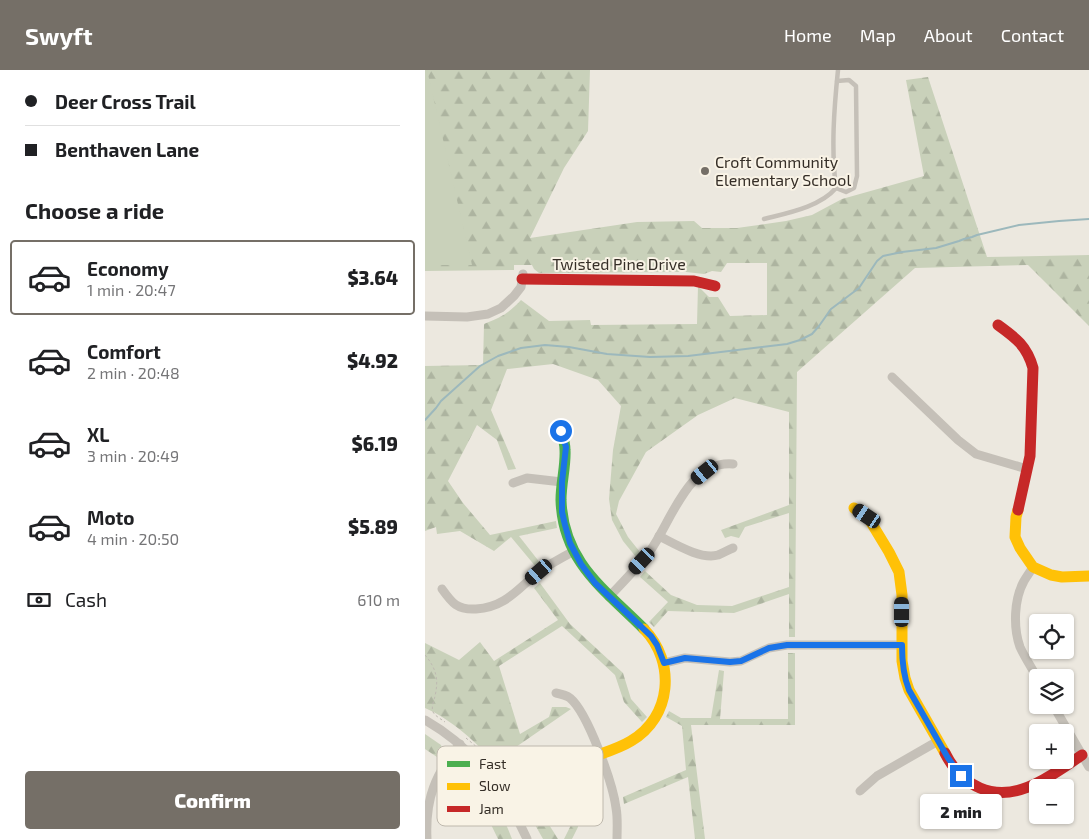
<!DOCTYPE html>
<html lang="en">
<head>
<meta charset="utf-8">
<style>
  body { margin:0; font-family:"Exo 2",sans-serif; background:#f6f6f6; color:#202124; height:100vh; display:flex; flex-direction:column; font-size:19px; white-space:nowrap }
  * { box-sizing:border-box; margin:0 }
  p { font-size:16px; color:#757577 }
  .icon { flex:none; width:28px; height:28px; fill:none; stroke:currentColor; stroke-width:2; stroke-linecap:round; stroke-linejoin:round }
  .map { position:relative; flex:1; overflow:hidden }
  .drawer { display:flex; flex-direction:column; background:#fff; width:425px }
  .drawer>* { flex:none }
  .top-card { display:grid; align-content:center; height:110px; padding:0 25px; background:#fff }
  .tools { position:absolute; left:604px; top:544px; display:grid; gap:10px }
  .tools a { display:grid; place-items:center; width:45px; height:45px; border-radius:5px; background:#fff; box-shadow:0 1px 4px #0004; font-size:25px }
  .end { position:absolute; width:22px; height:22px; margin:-11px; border:6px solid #1a73e8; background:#fff; box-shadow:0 0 0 2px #fff }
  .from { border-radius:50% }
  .bubble { position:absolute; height:35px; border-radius:5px; background:#fff; box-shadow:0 1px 4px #0004; font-size:16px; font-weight:800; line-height:35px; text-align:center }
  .car { position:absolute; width:15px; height:30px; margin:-15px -8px; border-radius:6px; box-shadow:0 0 4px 1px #0007; background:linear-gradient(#222 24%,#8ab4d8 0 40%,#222 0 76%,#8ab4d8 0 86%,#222 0) }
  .top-card b { display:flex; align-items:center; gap:18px; height:48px; font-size:19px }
  .top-card b+b { border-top:1px solid #e0e0e0 }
  .top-card i { width:12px; height:12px; background:#202124 }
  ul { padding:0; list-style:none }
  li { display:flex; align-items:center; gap:15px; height:75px; margin:0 10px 8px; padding:0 15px; border:2px solid transparent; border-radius:5px }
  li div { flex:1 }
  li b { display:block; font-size:19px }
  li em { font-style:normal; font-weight:800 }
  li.active { border-color:#756f67 }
  li>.icon { width:45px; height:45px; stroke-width:1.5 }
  h2 { padding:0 25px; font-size:22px; line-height:60px }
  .pay { display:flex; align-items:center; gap:12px; height:55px; padding:0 25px; font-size:19px }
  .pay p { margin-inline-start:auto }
  .primary-button { display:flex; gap:10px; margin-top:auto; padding:10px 25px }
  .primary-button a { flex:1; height:58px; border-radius:5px; background:#756f67; color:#fff; font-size:20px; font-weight:800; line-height:58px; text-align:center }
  header { display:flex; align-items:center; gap:30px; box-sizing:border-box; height:70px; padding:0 25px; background:#756f67; color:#fff }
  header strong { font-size:24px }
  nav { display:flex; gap:28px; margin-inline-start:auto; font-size:18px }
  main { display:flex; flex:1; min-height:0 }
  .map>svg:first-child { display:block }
  .forest { fill:url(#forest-firs) }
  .park { fill:#c9d1ba }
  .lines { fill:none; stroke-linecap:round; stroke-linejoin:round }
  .stream { stroke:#9cb8bc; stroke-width:2 }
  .path { stroke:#beb9b1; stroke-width:1; stroke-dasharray:2.5 2.5; stroke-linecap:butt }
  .lane { stroke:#c5c0b8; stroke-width:4.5 }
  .street { stroke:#c5c0b8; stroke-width:9 }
  .fast { stroke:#4caf50; stroke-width:11 }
  .slow { stroke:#ffc107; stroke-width:11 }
  .jam { stroke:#c62828; stroke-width:11 }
  .route { stroke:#1a73e8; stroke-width:6 }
  .poi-dot { fill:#756f67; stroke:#f9f3e6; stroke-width:2 }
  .labels { text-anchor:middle; stroke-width:4; stroke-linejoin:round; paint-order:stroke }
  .poi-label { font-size:16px; fill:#352e27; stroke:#f9f3e6; text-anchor:start }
  .street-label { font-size:16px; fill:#352e27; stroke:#f9f3e6 }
  .key { fill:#f9f3e6; stroke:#beb8ad; stroke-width:1 }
  .key-label { font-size:14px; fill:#352e27 }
</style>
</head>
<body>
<header>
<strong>Swyft</strong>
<nav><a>Home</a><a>Map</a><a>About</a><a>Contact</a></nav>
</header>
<main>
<section class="drawer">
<div class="top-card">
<b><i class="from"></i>Deer Cross Trail</b>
<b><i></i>Benthaven Lane</b>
</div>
<h2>Choose a ride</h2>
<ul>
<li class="active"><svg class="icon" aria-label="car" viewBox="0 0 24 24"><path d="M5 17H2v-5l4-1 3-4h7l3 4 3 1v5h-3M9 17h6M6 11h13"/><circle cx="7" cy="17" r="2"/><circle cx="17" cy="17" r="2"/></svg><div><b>Economy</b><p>1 min · 20:47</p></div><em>$3.64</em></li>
<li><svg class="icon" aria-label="car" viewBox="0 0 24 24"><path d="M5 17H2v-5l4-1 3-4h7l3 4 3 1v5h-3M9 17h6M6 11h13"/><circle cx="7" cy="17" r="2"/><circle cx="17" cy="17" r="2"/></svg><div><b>Comfort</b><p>2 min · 20:48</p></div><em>$4.92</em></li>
<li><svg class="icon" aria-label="car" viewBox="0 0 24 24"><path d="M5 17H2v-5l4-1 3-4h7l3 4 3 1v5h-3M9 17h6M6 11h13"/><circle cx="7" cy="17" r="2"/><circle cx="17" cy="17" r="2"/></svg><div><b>XL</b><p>3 min · 20:49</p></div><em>$6.19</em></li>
<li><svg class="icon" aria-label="car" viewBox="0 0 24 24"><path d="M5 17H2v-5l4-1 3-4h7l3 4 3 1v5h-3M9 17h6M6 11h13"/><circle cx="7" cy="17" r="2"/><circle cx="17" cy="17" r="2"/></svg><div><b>Moto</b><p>4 min · 20:50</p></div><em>$5.89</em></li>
</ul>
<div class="pay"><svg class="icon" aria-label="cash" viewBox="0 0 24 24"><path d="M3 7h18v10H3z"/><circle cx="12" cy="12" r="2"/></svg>Cash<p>610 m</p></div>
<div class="primary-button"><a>Confirm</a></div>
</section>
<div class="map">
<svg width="664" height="769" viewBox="0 0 664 769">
  <defs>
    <pattern id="forest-firs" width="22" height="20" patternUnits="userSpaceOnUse" patternTransform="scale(1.25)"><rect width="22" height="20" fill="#c9d1ba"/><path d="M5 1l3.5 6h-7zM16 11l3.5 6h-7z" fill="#adb4a0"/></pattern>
  </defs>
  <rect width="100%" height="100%" fill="#ece8df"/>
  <g class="forest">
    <path d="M0,0H165L163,61L139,98L105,168L212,152L269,151L277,158H312L361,151L387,145L417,129L499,106L481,10L503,7L562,187L664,185V256L603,195L490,198L372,302L370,567H364V524L309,543L243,541L229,557L224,552L243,532L215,507L220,501L246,525L272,535L307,536L364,517V443L320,457L314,468L306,466L300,468L296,460L364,435V342L310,328L273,345L221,382L194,431L191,444L203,467L215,482L211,487L198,471L187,450L184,429L188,380L196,336L173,310L128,294L82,299L66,340L91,399L83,400L72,370L52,355L23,411L38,433L65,465L131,451L132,458L94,466L116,494L111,497L86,467L69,481L35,461L12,464L11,457L0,461V296L58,295L59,254C76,247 83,244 96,230L124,251L165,250L166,255L272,254L273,216L284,227H293L305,246L342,245V193H302L296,202L287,201L279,204L261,202L114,203L109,199L107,195H89V200L0,201Z"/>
    <path d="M115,513L145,554L198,603L206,629L222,647L217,652L199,632L190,605L137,556L74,596L95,664L124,647L127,637H141L146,639L81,684L94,701L103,719L94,723L90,721C84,713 79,704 72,696C54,674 26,649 0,638V573L34,590L55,572L69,591L133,550L109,518Z"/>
    <path d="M363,583H370V655H266L280,769H270L263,707L199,734L198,727L261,700L257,656L241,647L244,641L256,648H286L294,600L299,601L295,649H363Z"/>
    <path d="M0,664L16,675L19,683L15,689L0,679Z"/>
    <path d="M35,693C59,704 78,745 87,769H73L58,738L47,721L25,698L30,694Z"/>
    <path d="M136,715L153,735V757L147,769H139L146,755V737L131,719Z"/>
    <path d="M110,734H111L133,769H118L104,744L107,736Z"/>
  </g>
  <path class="park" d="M0,0H2L47,195H0Z"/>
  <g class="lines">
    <path class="stream" d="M0,350L11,338L16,331L55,296L73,286L96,278L120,275L144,277L182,284L225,287L263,286L362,274L375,270L387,264L394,256L406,239L434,218L452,191L458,186L477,182L511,178L534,171L539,169L547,167L552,165L594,155L634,151L664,149"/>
    <g class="path">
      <path d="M0,585C11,598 14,609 10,626C9,631 6,637 8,642C10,646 16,649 20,652"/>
      <path d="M41,668L59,683L73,699L90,725"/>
    </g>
    <g class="lane">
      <path d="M411,118L421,122L429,118L432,106L431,16L424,10L412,11"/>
      <path d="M339,149C362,143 395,137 411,118C406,79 409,39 413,0"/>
    </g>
    <g class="street">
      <path d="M0,246L42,247L63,244L76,238L89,226L96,217L98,204"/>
      <path d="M467,307L533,370L551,384L602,399"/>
      <path d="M88,413L102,408L137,412"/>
      <path d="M234,466C250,474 276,490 293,485C298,483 303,480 308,478"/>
      <path d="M608,497C605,502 602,506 599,511C589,529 588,557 595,577C600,588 607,598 612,608"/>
      <path d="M17,519C27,533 32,540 51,539C82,537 94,517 116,500C127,493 138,487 149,481"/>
      <path d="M184,527C198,512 213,497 225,481C246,452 263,390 308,394"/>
      <path d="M239,593L260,588L305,592L316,591L344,578L362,575H477"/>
      <path d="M131,623C136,624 141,625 145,628C163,643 188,714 191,738C193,748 192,759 192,769"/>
      <path d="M628,635L664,697"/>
      <path d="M0,650C49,678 79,719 102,769"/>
      <path d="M435,721L452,706L513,671"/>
      <path d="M2,769C0,729 10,704 35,674"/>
    </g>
    <path class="fast" d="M136,361C138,367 140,373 140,380C141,395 136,413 136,430C138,492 179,519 219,559"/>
    <g class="slow">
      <path d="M429,438L444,449L464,482L474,502L477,525V591L480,608L484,620L520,683"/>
      <path d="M593,440L591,447L590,467L595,478L608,497L626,505L637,507L664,506"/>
      <path d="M87,740C107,725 127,707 149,695C167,685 188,682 206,671C247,647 251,592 219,559"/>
    </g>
    <g class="jam">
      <path d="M97,209L269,211L290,216"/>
      <path d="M573,255C591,268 602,276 608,298L605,386L593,440"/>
      <path d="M520,683C528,699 539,711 555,718C592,734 628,704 657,685"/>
    </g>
  </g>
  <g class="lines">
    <path class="route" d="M136,361L141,377L137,412V442L140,455L145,473L156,494L170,513L226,566L232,575L239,593L260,588L305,592L316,591L344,578L362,575H477C477,591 478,605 484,620L523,688L536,706"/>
  </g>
  <circle class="poi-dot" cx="280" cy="101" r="5"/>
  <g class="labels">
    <g class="poi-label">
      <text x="290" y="98">Croft Community<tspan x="290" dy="18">Elementary School</tspan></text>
    </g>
    <g class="street-label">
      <text x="194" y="200">Twisted Pine Drive</text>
    </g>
  </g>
  <rect x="12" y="676" width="166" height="80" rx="8" class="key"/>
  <rect x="22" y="691" width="23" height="6" fill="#4caf50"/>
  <rect x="22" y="713" width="23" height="7" fill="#ffc107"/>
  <rect x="22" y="736" width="23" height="6" fill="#c62828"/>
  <g class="key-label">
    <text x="54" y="699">Fast</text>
    <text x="54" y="721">Slow</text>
    <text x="54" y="744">Jam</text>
  </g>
</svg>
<div class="tools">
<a><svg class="icon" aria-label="locate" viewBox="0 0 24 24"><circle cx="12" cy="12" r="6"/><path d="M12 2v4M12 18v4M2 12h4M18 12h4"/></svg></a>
<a><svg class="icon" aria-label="layers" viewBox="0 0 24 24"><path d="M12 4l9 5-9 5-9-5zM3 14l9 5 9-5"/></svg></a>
<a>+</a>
<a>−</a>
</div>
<i class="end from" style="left:136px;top:361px"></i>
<i class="end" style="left:536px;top:706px"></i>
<div class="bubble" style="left:495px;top:724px;width:82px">2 min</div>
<i class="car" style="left:280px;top:402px;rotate:231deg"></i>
<i class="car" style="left:442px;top:446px;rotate:304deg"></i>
<i class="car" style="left:217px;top:491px;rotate:223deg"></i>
<i class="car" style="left:114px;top:502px;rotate:229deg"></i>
<i class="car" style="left:477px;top:542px;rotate:0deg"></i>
</div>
</main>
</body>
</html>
